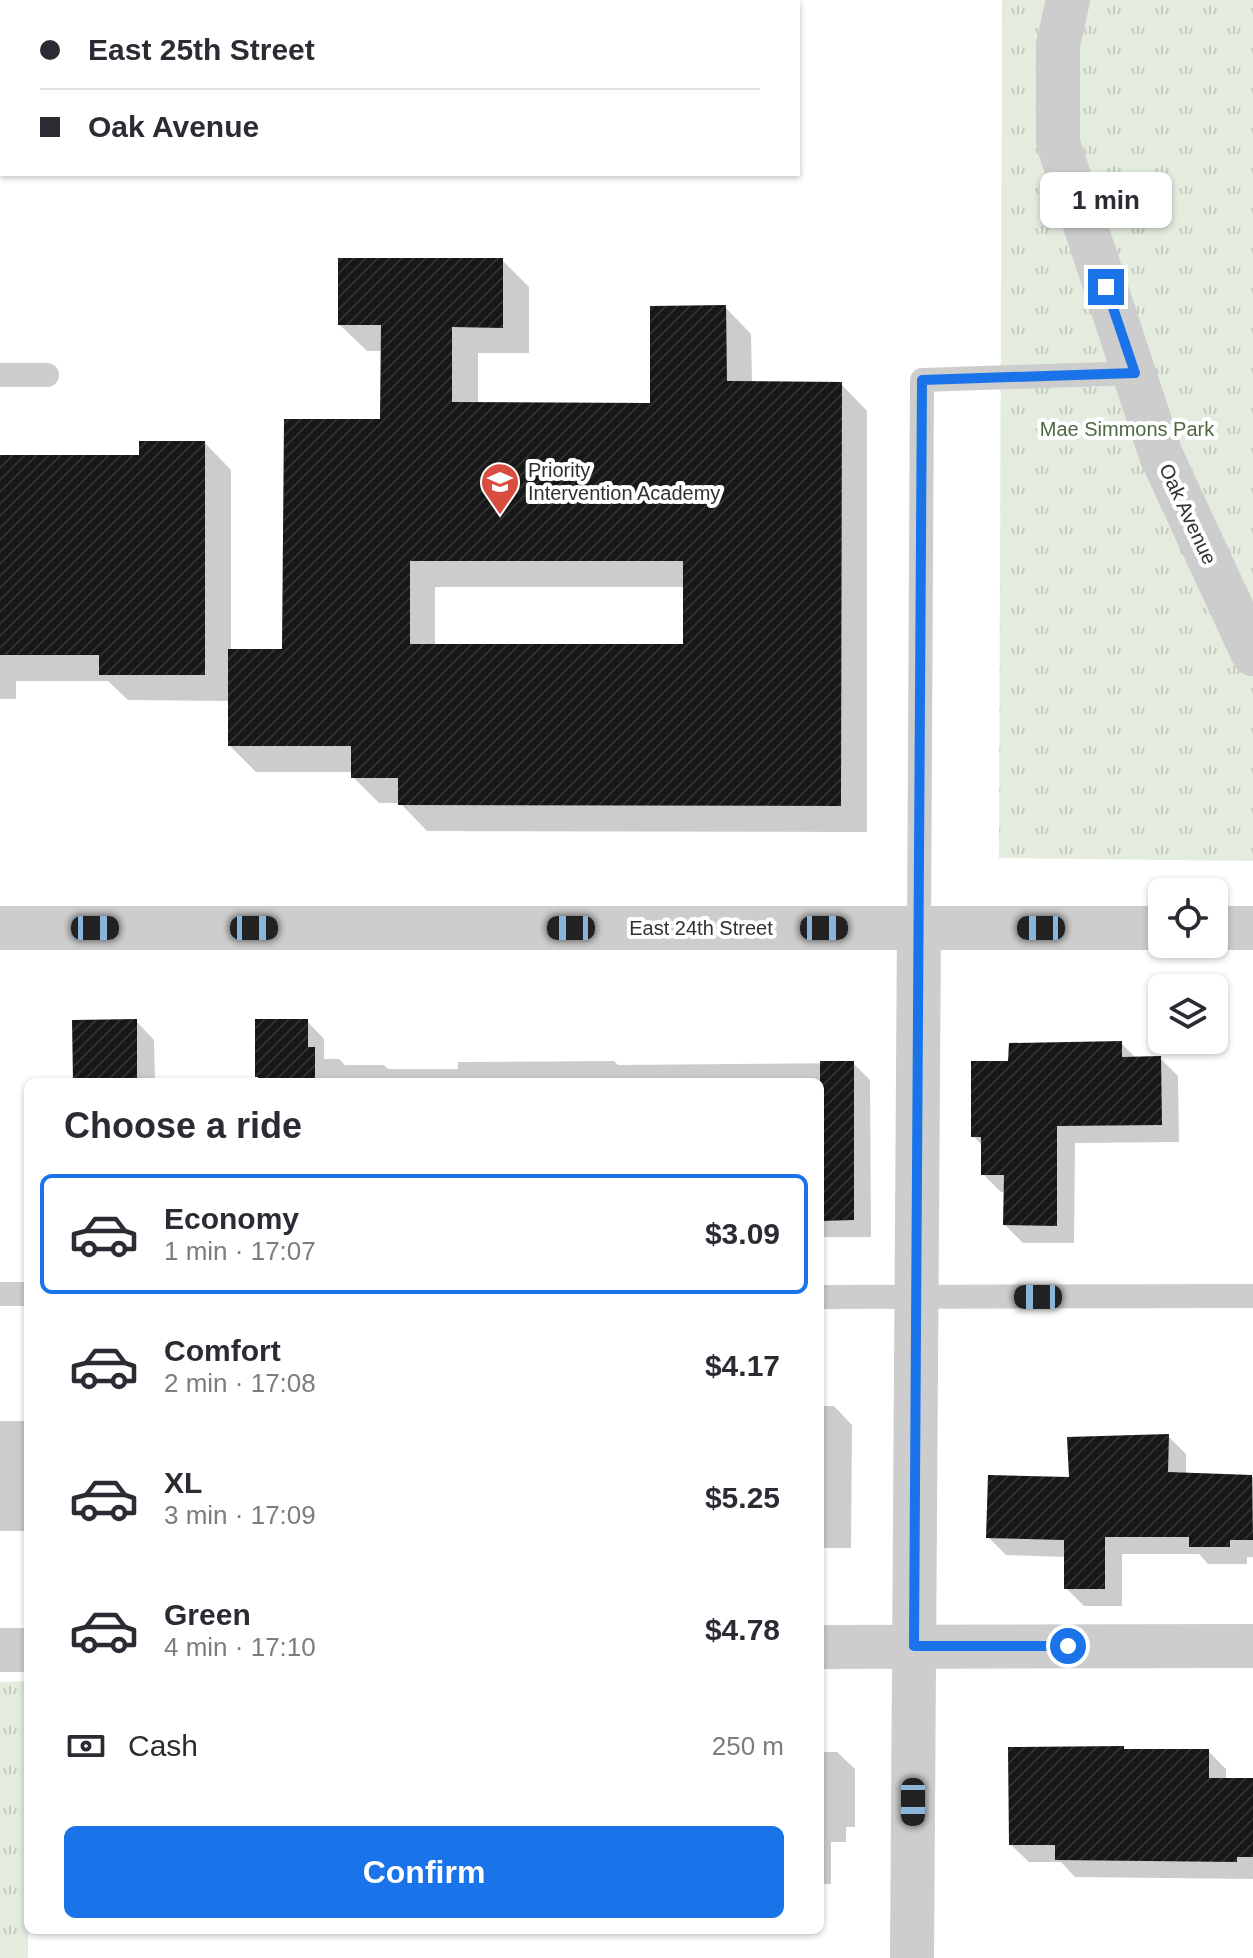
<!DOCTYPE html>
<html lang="en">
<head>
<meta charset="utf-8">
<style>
  body { margin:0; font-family:Helvetica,sans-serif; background:#f2f2f3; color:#2b2b33; height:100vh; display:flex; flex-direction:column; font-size:30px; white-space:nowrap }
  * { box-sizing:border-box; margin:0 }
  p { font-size:26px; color:#7c7c81 }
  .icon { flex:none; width:44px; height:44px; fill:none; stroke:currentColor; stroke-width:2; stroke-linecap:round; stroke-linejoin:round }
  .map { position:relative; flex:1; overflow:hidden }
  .side { position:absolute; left:24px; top:1078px; width:800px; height:856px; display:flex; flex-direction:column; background:#fff; border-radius:12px; box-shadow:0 2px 6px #0004 }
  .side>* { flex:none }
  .hud { position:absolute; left:0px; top:0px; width:800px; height:176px; box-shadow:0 2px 6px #0004; display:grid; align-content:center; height:176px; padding:0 40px; background:#fff }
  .controls { position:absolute; left:1148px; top:878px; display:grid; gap:16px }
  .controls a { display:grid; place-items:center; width:80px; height:80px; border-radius:12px; background:#fff; box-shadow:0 2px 6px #0004; font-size:40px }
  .end { position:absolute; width:36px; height:36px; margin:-18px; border:10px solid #1a73e8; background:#fff; box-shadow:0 0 0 4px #fff }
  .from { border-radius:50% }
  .bubble { position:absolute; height:56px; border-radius:12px; background:#fff; box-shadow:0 2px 6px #0004; font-size:26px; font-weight:800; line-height:56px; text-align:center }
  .car { position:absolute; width:24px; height:48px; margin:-24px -12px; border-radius:10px; box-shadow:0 0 6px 2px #0007; background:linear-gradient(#222 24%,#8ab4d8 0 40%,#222 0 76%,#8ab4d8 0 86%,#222 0) }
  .hud b { display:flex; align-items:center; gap:28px; height:76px; font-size:30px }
  .hud b+b { border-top:2px solid #e1e1e2 }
  .hud i { width:20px; height:20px; background:#2b2b33 }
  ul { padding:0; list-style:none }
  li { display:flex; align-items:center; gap:24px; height:120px; margin:0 16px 12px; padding:0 24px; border:4px solid transparent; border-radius:12px }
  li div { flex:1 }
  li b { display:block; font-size:30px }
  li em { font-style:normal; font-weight:800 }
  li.active { border-color:#1a73e8 }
  li>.icon { width:72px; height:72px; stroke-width:1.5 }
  h2 { padding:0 40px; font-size:36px; line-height:96px }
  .pay { display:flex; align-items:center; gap:20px; height:88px; padding:0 40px; font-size:30px }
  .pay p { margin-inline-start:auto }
  .button { display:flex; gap:16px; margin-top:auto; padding:16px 40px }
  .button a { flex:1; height:92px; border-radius:12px; background:#1a73e8; color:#fff; font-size:32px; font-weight:800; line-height:92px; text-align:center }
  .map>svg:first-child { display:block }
  .grass { fill:url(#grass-tufts) }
  .shadow { fill:#0003; fill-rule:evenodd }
  .building { fill:url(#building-hatch); fill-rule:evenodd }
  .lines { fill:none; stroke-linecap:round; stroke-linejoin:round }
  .service { stroke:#cdcdcd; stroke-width:24 }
  .minor { stroke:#cdcdcd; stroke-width:44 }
  .route { stroke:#1a73e8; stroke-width:10 }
  .labels { text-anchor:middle; stroke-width:8; stroke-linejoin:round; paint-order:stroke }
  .park-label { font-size:20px; fill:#4d6940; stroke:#fff }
  .poi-label { font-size:20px; fill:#303030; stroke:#fff; text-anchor:start }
  .street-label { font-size:20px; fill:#303030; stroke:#fff }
</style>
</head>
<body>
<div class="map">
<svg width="1253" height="1958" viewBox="0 0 1253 1958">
  <defs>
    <pattern id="grass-tufts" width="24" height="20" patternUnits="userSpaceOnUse" patternTransform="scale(2)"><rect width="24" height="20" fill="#e4ecdf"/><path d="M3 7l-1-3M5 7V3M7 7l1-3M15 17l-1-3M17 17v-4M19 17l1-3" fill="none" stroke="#c4cbc0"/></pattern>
    <pattern id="building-hatch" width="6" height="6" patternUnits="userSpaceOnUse" patternTransform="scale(2)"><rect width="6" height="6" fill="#171717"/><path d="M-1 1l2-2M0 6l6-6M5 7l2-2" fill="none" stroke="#303030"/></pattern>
  </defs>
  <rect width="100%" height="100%" fill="#fff"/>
  <g class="grass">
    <path d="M1002,0H1253V861L999,858Z"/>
    <path d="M27,1681L28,1958H0V1682Z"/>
  </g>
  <g class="shadow">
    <path d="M502,260L529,287V353H478V404L652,405L725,307L751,334L752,383L841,384L867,411V832L427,831L400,803H379L353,777V772H256L230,746V701L128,700L108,681H16V699H0V457H141L205,443L231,470V651H284L382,421L383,351H367L340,325ZM435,587H685V646H435Z"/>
    <path d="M136,1021L154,1040L155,1082H75Z"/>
    <path d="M307,1021L324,1039V1059H339L345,1065H384L388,1069H458V1062L614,1061L618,1065L853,1063L870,1080L871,1237H820V1082H259Z"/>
    <path d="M1121,1043L1136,1058H1160L1178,1076L1179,1142L1075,1143L1074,1243H1023L1005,1225V1192H1001L983,1174V1146L973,1136L1010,1063Z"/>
    <path d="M820,1406H834L852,1425L851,1548H820Z"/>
    <rect x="0" y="1421" width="28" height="110"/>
    <path d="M1168,1436L1186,1454V1474L1253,1477V1557H1247V1564H1208L1199,1554H1122V1606H1084L1066,1588V1557L1006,1555L988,1537L1071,1479Z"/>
    <path d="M1126,1751H1208L1226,1769V1780H1253V1879L1075,1877L1061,1862H1029L1011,1845Z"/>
    <path d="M820,1752H837L855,1769V1827H846V1842H831V1884H820Z"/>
  </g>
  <g class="building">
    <path d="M338,258H503V328L452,327V402L650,403V306L726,305L727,381L842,382L841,806L398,805V778H351V746H228V649H282L284,419H380L381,325H338ZM410,561H683V644H410Z"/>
    <path d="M139,441H205V675H99V655H0V455H139Z"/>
    <path d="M137,1019V1082H73L72,1020Z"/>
    <path d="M255,1019H308V1047H315V1082H258V1077H255Z"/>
    <path d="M1122,1041V1057L1161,1056L1162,1125L1057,1126V1226L1003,1225L1004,1175H981V1137H971V1061H1008L1009,1043Z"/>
    <path d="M820,1061H854V1220L820,1221Z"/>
    <path d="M1169,1434L1168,1472L1252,1475L1253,1540H1230V1547H1189V1537H1105V1589H1064V1540L986,1538L988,1475L1069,1477L1067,1437Z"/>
    <path d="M1124,1746V1749H1209V1778H1253V1857H1237V1862L1055,1860V1845H1009L1008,1747Z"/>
  </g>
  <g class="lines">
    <g class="service">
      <path d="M0,375H47"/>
      <path d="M919,928L922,380L1135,373"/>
      <path d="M0,1294H28"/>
      <path d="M820,1297L1253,1296"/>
    </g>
    <g class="minor">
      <path d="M1068,0L1058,45V143L1161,455L1253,654"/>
      <path d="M0,928H1162"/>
      <path d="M1214,928H1253"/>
      <path d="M820,1647L1253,1646"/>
      <path d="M0,1650H28"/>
      <path d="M912,1958L919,928"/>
    </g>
  </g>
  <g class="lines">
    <path class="route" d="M1068,1646H914L922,380L1135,373L1106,287"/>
  </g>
  <defs>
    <symbol id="school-pin" viewBox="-11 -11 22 30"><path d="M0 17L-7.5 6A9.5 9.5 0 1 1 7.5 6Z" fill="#d94c40" stroke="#fff"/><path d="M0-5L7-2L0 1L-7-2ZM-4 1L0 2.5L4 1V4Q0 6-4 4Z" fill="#fff"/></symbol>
  </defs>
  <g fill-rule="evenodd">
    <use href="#school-pin" x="478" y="460" width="44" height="60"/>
  </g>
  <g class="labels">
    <g class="park-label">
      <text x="1127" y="436">Mae Simmons Park</text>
    </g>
    <g class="poi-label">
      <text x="528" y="477">Priority<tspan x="528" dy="23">Intervention Academy</tspan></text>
    </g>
    <g class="street-label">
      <text transform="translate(1188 514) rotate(65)" y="7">Oak Avenue</text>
      <text x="701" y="935">East 24th Street</text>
    </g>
  </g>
</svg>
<div class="controls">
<a><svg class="icon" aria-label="locate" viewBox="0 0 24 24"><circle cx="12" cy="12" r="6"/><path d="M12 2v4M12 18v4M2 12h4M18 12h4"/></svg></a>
<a><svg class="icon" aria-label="layers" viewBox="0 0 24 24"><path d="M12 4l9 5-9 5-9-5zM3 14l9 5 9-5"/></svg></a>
</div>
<i class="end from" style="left:1068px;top:1646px"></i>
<i class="end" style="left:1106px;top:287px"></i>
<div class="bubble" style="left:1040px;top:172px;width:132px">1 min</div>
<i class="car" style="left:95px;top:928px;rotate:90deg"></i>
<i class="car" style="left:254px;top:928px;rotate:90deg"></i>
<i class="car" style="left:571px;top:928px;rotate:270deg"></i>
<i class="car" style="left:824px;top:928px;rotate:90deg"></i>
<i class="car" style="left:1041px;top:928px;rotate:270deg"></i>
<i class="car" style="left:1038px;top:1297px;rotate:270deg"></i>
<i class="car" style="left:913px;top:1802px;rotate:180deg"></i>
<div class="hud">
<b><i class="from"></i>East 25th Street</b>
<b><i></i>Oak Avenue</b>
</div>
<section class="side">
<h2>Choose a ride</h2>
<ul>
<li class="active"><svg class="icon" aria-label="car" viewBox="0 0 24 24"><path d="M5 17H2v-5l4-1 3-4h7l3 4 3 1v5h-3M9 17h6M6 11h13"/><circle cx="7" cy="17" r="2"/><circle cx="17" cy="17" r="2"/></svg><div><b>Economy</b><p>1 min · 17:07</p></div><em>$3.09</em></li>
<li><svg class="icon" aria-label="car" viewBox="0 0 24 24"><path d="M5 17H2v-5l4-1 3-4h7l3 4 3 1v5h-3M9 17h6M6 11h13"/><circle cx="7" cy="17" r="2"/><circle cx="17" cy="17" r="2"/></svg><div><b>Comfort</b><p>2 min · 17:08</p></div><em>$4.17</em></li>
<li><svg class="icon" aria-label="car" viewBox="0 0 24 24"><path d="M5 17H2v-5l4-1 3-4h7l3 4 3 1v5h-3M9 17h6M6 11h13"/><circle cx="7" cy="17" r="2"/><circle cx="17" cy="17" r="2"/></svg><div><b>XL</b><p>3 min · 17:09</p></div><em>$5.25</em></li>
<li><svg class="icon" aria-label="car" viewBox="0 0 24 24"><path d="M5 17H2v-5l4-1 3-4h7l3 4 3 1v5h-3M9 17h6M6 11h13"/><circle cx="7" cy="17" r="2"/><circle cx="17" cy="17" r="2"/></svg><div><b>Green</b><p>4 min · 17:10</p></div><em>$4.78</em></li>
</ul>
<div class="pay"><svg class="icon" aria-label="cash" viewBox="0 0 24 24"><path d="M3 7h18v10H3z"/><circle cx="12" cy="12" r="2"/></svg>Cash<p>250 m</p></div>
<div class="button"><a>Confirm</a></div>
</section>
</div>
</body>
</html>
